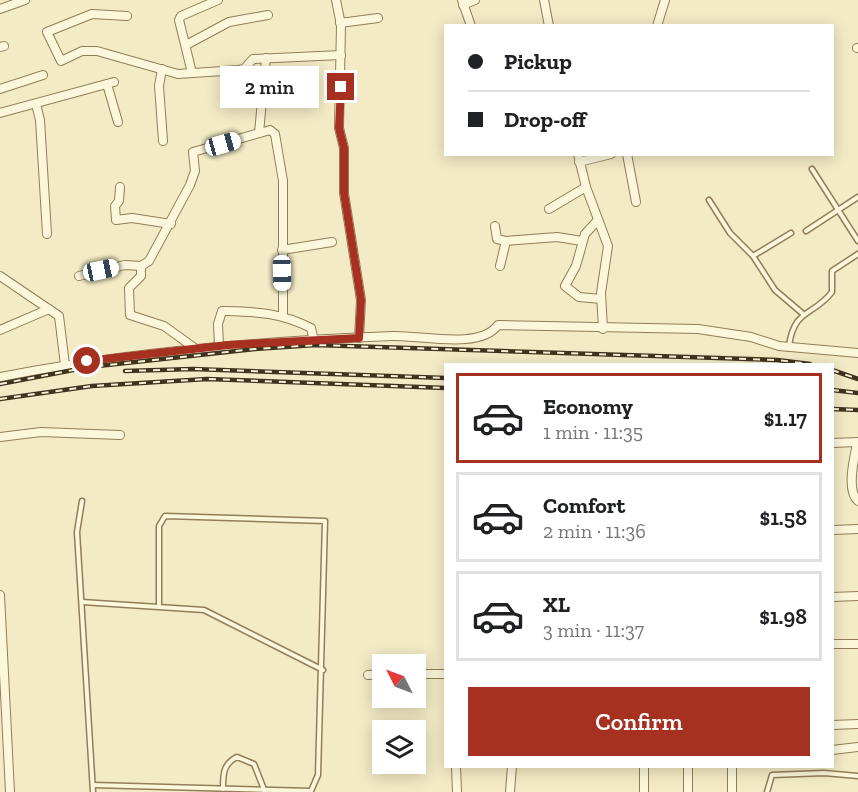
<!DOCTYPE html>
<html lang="en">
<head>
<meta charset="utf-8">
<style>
  body { margin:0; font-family:"Zilla Slab",serif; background:#f6f6f6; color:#202124; height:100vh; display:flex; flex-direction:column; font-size:22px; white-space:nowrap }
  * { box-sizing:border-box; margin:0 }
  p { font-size:20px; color:#757577 }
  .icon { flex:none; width:33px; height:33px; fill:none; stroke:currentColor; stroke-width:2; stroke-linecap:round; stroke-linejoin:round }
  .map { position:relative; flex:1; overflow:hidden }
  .details { position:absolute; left:444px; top:363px; width:390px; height:405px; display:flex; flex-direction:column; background:#fff; border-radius:0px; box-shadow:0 3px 15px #0003 }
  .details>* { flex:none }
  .hud { position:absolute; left:444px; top:24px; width:390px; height:132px; border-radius:0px; box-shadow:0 3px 15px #0003; display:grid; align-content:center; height:132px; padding:0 24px; background:#fff }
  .needle { width:39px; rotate:312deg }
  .buttons { position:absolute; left:372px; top:654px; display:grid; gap:12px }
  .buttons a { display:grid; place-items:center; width:54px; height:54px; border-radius:0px; background:#fff; box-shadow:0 3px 15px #0003; font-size:30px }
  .end { position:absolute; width:27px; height:27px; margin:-14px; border:8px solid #a73121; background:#fff; box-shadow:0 0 0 3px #fff }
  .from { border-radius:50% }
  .bubble { position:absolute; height:42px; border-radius:0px; background:#fff; box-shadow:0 3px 15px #0003; font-size:20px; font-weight:600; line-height:42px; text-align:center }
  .car { position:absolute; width:18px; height:36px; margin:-18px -9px; border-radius:8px; box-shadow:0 0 4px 2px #0007; background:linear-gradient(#fff 24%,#345 0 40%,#fff 0 76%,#345 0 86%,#fff 0) }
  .hud b { display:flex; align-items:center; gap:21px; height:57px; font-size:22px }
  .hud b+b { border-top:2px solid #e0e0e0 }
  .hud i { width:15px; height:15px; background:#202124 }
  ul { padding:10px 0 0; list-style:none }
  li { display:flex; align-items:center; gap:18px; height:90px; margin:0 12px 9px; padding:0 12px; border:3px solid #e0e0e0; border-radius:0px }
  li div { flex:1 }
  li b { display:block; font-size:22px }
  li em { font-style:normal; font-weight:600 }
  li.current { border-color:#a73121 }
  li>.icon { width:54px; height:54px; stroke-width:1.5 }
  .action { display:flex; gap:12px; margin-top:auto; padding:12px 24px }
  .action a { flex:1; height:69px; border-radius:0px; background:#a73121; color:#fff; font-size:24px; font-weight:600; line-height:69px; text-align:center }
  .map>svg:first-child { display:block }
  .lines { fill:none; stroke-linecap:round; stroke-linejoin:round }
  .service-casing { stroke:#917e58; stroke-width:7 }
  .minor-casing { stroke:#917e58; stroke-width:10 }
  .service { stroke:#fcf6da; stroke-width:4 }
  .minor { stroke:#fcf6da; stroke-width:8 }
  .rail-casing { stroke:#3f321e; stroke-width:4.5 }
  .rail { stroke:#f9f4d5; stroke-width:2; stroke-dasharray:7; stroke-linecap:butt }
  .route { stroke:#a73121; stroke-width:8 }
</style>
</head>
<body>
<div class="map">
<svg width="858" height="792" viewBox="0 0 858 792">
  <rect width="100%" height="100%" fill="#f3ebc5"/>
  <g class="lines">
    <defs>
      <g id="service">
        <path d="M812,169L858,241"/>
        <path d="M709,200L730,233L753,256L775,290L802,313"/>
        <path d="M806,231L858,197"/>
        <path d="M753,256L791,233"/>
        <path d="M789,346C794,308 814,316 832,292V271L858,254"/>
        <path d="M82,501L77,532L93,792"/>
        <path d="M82,602L204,610L323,670"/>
        <path d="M93,785L311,791L318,775L325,521L165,516L159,526V606"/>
        <path d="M223,789C223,774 223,764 237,757L254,764L265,792"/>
        <path d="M767,792L772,775L824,773L858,776"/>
      </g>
      <g id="minor">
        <path d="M336,0L341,25L339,128L344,148V193L361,300L359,338"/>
        <path d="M462,0L471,26"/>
        <path d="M544,0L549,26"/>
        <path d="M463,5L475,0"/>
        <path d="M0,9L25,0"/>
        <path d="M127,16L92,14L47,32L61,61L82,51H97L178,74L238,70L244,69L253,59L341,55"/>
        <path d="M340,23L378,18"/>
        <path d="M657,26L665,0"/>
        <path d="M186,45L229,22L268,15"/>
        <path d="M0,47L4,46"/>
        <path d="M857,48H858"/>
        <path d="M162,69L159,86L163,141"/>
        <path d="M192,73L179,20L181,16L218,0"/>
        <path d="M107,84L118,122"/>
        <path d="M0,89L43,75"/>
        <path d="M36,104L40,120L47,234"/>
        <path d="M0,113L114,82"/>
        <path d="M259,133L266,58"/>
        <path d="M578,154L586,187L608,246L601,293L603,329"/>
        <path d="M627,154L636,202"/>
        <path d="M579,162L611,154"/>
        <path d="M120,187L119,201L115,206L116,220L132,218L171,224"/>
        <path d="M549,209L586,187"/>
        <path d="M598,220L585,234L576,266L565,286L579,297L601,299"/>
        <path d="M495,226L497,239L506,241"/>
        <path d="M282,250L332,242"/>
        <path d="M141,266V276L129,288L130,315L164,326L196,349"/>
        <path d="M500,266L506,241L557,237L582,241"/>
        <path d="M0,276L59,316L65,365"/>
        <path d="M79,276L125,265L141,266L149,261L190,185L195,171L193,152L270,130L275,134L283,181V315"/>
        <path d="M0,330L49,309"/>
        <path d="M219,346L218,324L222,311C257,312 279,312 311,328L314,341"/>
        <path d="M0,377C130,352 261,341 393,336C421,335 480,350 498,325L698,329L751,337L779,346L858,353"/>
        <path d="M0,437L41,432L120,435"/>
        <path d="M832,443L858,442"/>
        <path d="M857,444C854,458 846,491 858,501"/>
        <path d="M832,530L858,529"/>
        <path d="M0,595L10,792"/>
        <path d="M832,597L858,596"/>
        <path d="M832,644H858"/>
        <path d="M416,674H446"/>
        <path d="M368,675L382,674"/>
        <path d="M832,725L858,724"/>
        <path d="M832,750L858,747"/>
        <path d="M456,766L457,792"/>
        <path d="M644,766V792"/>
        <path d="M688,766V792"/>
        <path d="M732,766V792"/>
        <path d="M510,792L512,766"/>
      </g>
    </defs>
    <use href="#service" class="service-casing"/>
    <use href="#minor" class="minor-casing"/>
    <use href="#service" class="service"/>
    <use href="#minor" class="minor"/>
    <defs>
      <g id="rail">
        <path d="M832,370L858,379"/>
        <path d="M125,371L193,369L446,378"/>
        <path d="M0,384L89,367L255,349L315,345L777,360L810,364"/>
        <path d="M832,390L858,393"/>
        <path d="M0,399L92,386L207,379L446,388"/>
        <path d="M832,409L858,410"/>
      </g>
    </defs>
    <use href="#rail" class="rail-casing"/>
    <use href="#rail" class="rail"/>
  </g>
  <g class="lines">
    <path class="route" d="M87,361L228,345L359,338L361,300L344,193V148L339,128L341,87"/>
  </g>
</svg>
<div class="buttons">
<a><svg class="needle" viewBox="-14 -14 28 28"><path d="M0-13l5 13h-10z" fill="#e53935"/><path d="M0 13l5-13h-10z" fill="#757577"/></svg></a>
<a><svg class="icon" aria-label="layers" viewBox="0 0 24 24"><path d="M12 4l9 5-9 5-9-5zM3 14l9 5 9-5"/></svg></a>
</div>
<i class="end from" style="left:87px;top:361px"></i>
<i class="end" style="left:341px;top:87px"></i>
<div class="bubble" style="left:220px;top:66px;width:99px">2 min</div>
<i class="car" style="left:223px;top:144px;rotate:74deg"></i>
<i class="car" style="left:101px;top:270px;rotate:78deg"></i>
<i class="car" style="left:282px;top:273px;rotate:179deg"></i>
<div class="hud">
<b><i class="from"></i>Pickup</b>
<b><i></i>Drop-off</b>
</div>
<section class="details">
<ul>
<li class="current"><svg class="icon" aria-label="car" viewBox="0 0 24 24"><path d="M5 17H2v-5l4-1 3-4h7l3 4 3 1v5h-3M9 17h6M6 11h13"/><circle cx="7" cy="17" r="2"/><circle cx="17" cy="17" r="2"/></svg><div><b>Economy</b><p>1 min · 11:35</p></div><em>$1.17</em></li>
<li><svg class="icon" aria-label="car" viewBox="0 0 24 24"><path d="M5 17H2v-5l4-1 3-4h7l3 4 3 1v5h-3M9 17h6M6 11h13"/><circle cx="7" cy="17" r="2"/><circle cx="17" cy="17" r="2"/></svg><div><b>Comfort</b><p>2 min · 11:36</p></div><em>$1.58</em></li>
<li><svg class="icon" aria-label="car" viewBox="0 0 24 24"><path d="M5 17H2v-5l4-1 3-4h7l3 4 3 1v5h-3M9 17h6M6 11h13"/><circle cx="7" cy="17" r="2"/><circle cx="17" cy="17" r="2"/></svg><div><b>XL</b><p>3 min · 11:37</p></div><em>$1.98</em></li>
</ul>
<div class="action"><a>Confirm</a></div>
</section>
</div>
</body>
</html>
